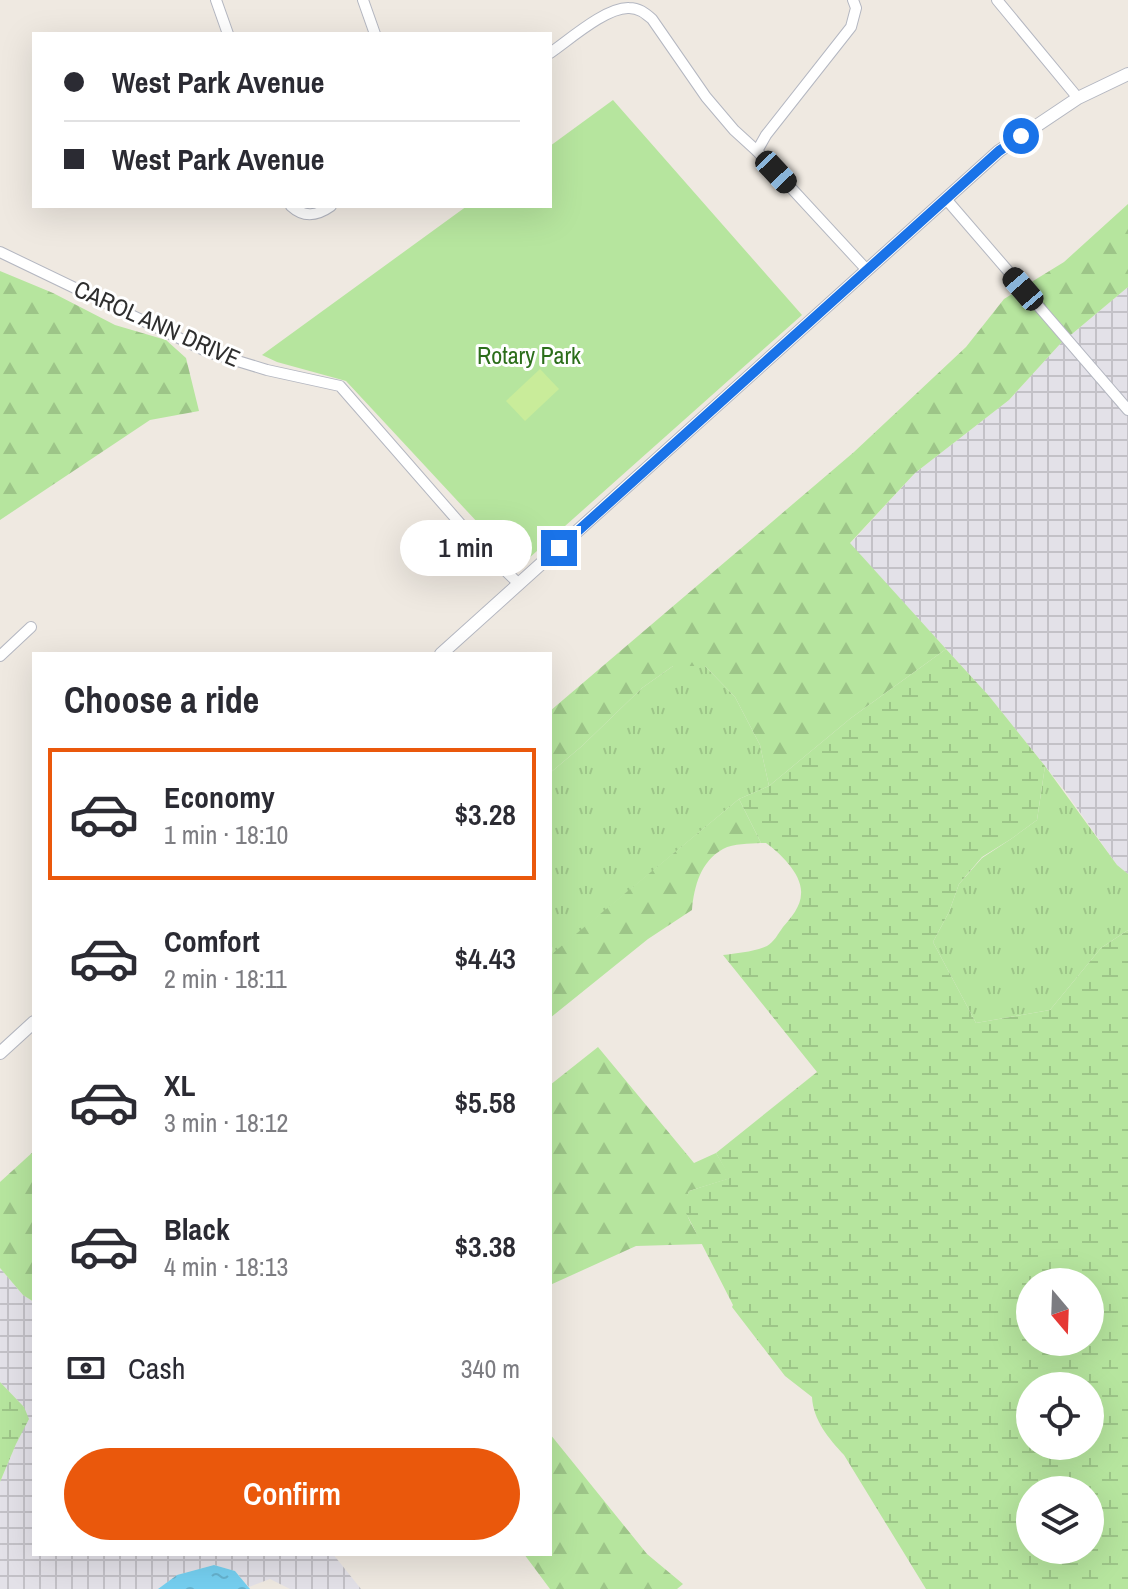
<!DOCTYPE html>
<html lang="en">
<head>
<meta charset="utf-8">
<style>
  body { margin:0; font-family:"Archivo Narrow",sans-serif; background:#f2f2f3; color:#2b2b33; height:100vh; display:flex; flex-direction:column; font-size:30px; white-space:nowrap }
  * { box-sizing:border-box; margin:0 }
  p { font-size:26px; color:#7c7c81 }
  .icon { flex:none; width:44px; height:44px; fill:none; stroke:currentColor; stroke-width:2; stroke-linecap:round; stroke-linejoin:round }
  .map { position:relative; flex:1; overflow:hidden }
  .panel { position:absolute; left:32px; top:652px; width:520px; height:904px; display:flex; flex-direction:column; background:#fff; border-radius:0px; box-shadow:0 8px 32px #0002 }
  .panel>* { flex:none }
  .top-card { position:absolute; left:32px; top:32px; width:520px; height:176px; border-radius:0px; box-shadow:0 8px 32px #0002; display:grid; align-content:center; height:176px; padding:0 32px; background:#fff }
  .needle { width:52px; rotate:161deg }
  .controls { position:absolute; left:1016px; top:1268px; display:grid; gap:16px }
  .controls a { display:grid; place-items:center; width:88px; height:88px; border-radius:50%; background:#fff; box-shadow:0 8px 32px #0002; font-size:40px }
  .end { position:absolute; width:36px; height:36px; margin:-18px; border:10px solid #1a73e8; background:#fff; box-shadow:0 0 0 4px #fff }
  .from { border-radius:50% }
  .bubble { position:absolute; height:56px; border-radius:28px; background:#fff; box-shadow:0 8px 32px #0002; font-size:26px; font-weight:600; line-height:56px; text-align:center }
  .car { position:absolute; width:24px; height:48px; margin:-24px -12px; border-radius:10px; box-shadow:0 0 6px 2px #0007; background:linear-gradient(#222 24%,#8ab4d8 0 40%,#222 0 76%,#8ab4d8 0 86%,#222 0) }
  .top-card b { display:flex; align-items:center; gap:28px; height:76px; font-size:30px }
  .top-card b+b { border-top:2px solid #e1e1e2 }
  .top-card i { width:20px; height:20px; background:#2b2b33 }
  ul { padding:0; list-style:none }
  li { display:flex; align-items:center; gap:24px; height:132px; margin:0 16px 12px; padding:0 16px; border:4px solid transparent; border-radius:0px }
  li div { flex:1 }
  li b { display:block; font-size:30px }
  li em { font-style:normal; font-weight:600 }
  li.active { border-color:#ea580c }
  li>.icon { width:72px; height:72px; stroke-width:1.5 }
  h2 { padding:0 32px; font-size:36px; line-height:96px }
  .pay { display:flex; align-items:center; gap:20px; height:88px; padding:0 32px; font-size:30px }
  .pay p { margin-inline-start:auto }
  .action { display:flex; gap:16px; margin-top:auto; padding:16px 32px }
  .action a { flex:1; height:92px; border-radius:48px; background:#ea580c; color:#fff; font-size:32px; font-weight:600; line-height:92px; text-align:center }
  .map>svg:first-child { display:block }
  .industrial { fill:url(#industrial-grid) }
  .grass { fill:url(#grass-tufts) }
  .forest { fill:url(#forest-firs) }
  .wetland { fill:url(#wetland-marsh); fill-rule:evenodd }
  .park { fill:#b6e59e }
  .pitch { fill:#c9ec9a }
  .water { fill:url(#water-ripples) }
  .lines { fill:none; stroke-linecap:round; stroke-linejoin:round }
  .minor-casing { stroke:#b4b7c1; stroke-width:12 }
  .tertiary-casing { stroke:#b4b7c1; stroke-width:14 }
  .minor { stroke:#fff; stroke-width:10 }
  .tertiary { stroke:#fff; stroke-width:12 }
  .route { stroke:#1a73e8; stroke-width:10 }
  .labels { text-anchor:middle; stroke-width:6; stroke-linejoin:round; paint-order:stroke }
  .street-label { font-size:24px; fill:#2e2e2e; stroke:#fff }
  .park-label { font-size:24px; fill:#2c6e1b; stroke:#fff }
</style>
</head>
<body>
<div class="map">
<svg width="1128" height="1589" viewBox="0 0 1128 1589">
  <defs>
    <pattern id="industrial-grid" width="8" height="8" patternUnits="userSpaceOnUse" patternTransform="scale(2)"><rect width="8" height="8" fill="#e3e1e8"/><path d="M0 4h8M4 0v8" fill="none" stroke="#c3c1c7"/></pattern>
    <pattern id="grass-tufts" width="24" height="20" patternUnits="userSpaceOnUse" patternTransform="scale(2)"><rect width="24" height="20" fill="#b6e59e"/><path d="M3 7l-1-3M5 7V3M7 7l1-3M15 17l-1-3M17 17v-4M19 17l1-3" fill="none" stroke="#9dc588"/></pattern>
    <pattern id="forest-firs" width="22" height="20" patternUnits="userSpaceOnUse" patternTransform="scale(2)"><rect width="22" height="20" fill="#b6e59e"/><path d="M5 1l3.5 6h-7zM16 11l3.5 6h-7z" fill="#9dc588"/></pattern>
    <pattern id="wetland-marsh" width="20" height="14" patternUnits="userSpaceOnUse" patternTransform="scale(2)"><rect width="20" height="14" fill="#b6e59e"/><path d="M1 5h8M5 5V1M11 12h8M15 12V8" fill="none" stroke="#9dc588"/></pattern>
    <pattern id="water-ripples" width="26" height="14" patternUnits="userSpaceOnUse" patternTransform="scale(2)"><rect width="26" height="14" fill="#75cff0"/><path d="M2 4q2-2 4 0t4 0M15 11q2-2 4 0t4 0" fill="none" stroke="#66b2ce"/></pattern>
  </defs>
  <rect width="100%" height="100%" fill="#efe9e1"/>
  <g class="industrial">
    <path d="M1128,287V874L1117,865L1065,791L989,696L850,544L915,473L1009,400L1060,344Z"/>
    <path d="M0,1268L23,1295L34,1302V1554H333L361,1589H290L270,1579L249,1587L235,1571L214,1565L177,1575L158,1589H0V1482L16,1444L24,1407L0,1382Z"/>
  </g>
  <g class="grass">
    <path d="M673,666H705L735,697L760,745L769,786L739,799L553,954L550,931V773L582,746L642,688Z"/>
    <path d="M1045,766L1117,865L1128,874V930L1101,948L1050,1010L976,1023L933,942L949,912L959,884L982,858L1011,839L1037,820Z"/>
  </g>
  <g class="forest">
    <path d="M1128,204V287L1060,344L1009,400L915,473L850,543L946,649L851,718L769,786L760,745L735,697L705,666H673L642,688L582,746L550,773V711L854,452L966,347L1004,299L1064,262Z"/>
    <path d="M0,271L53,293L115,325L166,340L186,358L199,411L150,420L0,520Z"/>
    <path d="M739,799L761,843C749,844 734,843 723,849C701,861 694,886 692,910L648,939L550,1018V931L553,953Z"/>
    <path d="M598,1047L694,1163L716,1153L731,1178L689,1191C680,1213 692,1224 703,1244L636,1246L550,1285V1085Z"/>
    <path d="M34,1151V1302L23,1295L0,1268V1182Z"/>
    <path d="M550,1434L647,1554L683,1584L677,1589H550L524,1554H550Z"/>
  </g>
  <g class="wetland">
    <path d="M946,649L989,696L1045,766L1037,820L1011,839L982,857L959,884L949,912L933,942L976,1023L1050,1010L1101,948L1128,930V1589H926L844,1455C829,1439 813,1420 812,1397L785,1376L732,1307L733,1305L686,1213L684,1203L689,1191L730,1178L716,1153L817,1072L723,955C737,953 753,952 767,946C774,942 778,934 783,927C791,918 801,906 801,894C803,875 780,853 766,843H761L739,799L769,786L851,718ZM1030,1282H1090V1342H1030ZM1030,1386H1090V1446H1030ZM1030,1490H1090V1550H1030Z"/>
    <path d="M0,1382L24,1407L29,1419L16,1444L0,1482Z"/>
  </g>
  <path class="park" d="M613,100L802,315L519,567L346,381L277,362L262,355L467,206H550V146Z"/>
  <path class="pitch" d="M540,369L559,389L525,421L506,401Z"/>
  <path class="water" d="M214,1565L235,1571L250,1589H158L177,1575Z"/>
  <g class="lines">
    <defs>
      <g id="minor">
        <path d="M216,0L228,34"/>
        <path d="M363,0L375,34"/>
        <path d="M997,0L1078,98"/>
        <path d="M550,53C569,40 606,7 629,8C639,8 645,13 652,19L706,97L734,130L757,151L866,269"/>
        <path d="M757,151L766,135L851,27L856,8L853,0"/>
        <path d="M946,199L1128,410"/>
        <path d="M291,206C304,218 317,216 331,206"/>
        <path d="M0,252L208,352L267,370L340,386L478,544L519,584"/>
        <path d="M0,656L31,627"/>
      </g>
      <g id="tertiary">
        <path d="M441,654L999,151L1078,98L1128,74"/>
        <path d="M0,1053L34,1022"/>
      </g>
    </defs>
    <use href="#minor" class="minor-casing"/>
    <use href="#tertiary" class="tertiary-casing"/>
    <use href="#minor" class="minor"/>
    <use href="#tertiary" class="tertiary"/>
  </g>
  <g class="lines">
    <path class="route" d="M559,548L999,151L1021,136"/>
  </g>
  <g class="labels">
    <g class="street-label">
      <text transform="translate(157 324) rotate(24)" y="8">CAROL ANN DRIVE</text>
    </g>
    <g class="park-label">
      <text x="529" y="364">Rotary Park</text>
    </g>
  </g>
</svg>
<div class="controls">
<a><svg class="needle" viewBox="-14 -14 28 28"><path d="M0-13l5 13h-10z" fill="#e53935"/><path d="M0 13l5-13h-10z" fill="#7c7c81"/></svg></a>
<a><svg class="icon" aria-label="locate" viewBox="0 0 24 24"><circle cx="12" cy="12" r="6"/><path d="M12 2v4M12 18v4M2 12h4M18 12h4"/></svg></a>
<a><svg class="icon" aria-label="layers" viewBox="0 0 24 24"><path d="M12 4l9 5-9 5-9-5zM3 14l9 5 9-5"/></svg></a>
</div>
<i class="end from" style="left:1021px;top:136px"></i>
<i class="end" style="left:559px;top:548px"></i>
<div class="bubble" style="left:400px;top:520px;width:132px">1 min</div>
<i class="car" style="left:776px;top:172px;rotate:137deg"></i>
<i class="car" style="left:1023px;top:289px;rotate:319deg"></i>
<div class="top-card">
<b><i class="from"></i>West Park Avenue</b>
<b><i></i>West Park Avenue</b>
</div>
<section class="panel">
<h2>Choose a ride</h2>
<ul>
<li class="active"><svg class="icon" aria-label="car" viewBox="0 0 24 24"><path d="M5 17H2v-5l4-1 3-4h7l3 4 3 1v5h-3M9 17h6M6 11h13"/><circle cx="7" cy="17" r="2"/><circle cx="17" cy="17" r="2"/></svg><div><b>Economy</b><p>1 min · 18:10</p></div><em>$3.28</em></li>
<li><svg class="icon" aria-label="car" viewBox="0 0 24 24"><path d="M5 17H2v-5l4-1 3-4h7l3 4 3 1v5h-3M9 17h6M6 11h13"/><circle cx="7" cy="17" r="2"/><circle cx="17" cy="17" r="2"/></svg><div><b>Comfort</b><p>2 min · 18:11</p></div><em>$4.43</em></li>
<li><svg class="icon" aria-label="car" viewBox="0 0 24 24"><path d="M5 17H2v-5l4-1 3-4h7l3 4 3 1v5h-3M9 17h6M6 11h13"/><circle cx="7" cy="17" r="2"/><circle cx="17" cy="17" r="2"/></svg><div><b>XL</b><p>3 min · 18:12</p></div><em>$5.58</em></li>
<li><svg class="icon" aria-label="car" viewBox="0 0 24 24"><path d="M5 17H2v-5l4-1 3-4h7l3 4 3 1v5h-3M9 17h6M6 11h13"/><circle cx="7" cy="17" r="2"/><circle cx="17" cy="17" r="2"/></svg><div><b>Black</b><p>4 min · 18:13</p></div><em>$3.38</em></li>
</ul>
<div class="pay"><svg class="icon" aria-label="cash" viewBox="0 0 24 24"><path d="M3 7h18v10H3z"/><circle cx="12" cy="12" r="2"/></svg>Cash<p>340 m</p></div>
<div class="action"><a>Confirm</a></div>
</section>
</div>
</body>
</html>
